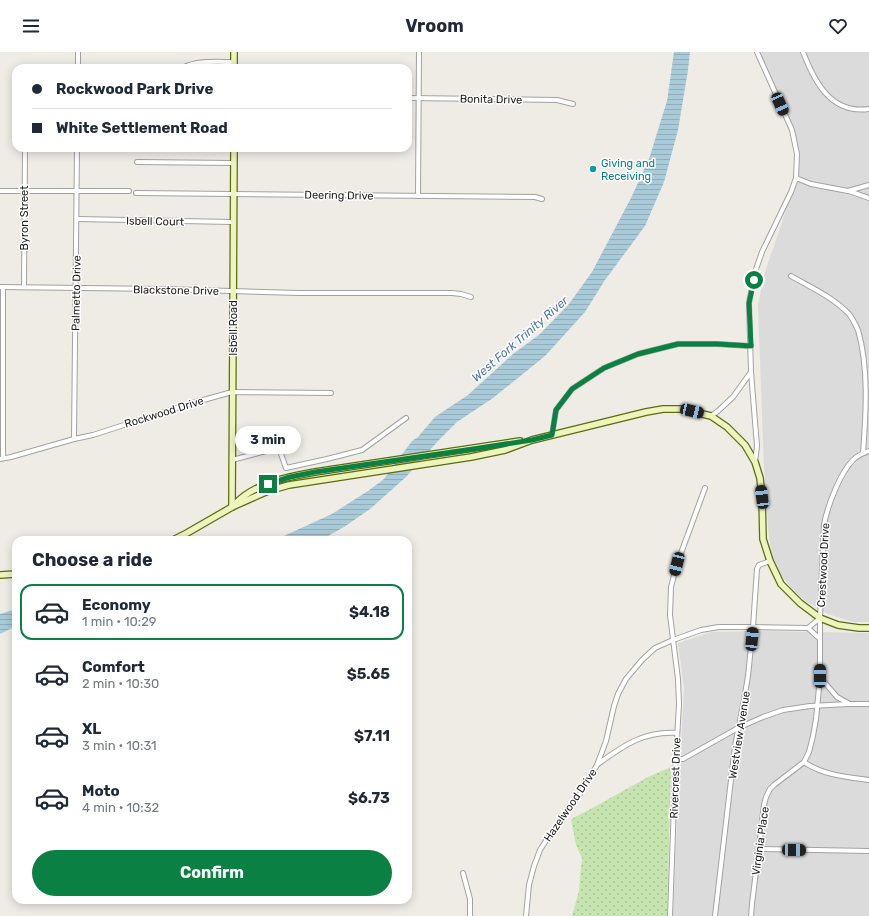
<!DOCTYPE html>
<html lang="en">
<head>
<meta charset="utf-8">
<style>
  body { margin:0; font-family:Rubik,sans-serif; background:#f6f6f7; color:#1f2937; height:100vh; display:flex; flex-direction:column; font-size:15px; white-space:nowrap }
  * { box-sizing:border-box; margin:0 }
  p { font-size:13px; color:#747a83 }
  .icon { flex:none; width:22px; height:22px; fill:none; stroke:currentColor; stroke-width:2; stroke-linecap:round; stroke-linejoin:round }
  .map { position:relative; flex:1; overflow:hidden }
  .side { position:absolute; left:12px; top:484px; width:400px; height:368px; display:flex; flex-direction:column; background:#fff; border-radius:12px; box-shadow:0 2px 10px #0003 }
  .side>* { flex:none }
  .banner { position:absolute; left:12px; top:12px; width:400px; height:88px; border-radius:12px; box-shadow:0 2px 10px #0003; display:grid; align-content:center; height:88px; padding:0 20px; background:#fff }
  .end { position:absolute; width:18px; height:18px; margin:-9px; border:5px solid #0b8043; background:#fff; box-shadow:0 0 0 2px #fff }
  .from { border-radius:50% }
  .bubble { position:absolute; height:28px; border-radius:14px; background:#fff; box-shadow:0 2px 10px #0003; font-size:13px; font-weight:700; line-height:28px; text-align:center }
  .car { position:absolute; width:12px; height:24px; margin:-12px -6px; border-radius:5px; box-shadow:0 0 3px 1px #0007; background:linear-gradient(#222 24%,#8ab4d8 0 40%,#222 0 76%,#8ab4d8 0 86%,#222 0) }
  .banner b { display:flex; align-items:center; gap:14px; height:38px; font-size:15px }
  .banner b+b { border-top:1px solid #e0e1e3 }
  .banner i { width:10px; height:10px; background:#1f2937 }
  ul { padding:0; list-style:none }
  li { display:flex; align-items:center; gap:12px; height:56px; margin:0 8px 6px; padding:0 12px; border:2px solid transparent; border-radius:12px }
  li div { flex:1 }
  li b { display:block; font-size:15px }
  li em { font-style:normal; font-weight:700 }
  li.active { border-color:#0b8043 }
  li>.icon { width:36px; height:36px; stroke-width:1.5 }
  h2 { padding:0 20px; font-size:18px; line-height:48px }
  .button { display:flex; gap:8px; margin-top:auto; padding:8px 20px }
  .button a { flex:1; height:46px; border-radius:24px; background:#0b8043; color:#fff; font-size:16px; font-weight:700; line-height:46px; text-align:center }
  header { display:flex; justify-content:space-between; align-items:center; height:52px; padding:0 20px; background:#fff; font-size:18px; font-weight:700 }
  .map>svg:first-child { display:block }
  .residential { fill:#dcdbdb }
  .grass { fill:url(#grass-dots) }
  .water { fill:url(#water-rules) }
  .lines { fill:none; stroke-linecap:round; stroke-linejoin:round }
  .street-casing { stroke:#a2a2a2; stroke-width:6 }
  .secondary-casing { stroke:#5b6d0e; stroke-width:8 }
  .street { stroke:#fff; stroke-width:4 }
  .secondary { stroke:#edf4bd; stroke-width:5.5 }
  .route { stroke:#0b8043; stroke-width:5 }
  .culture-dot { fill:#0f9aa8; stroke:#fff; stroke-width:1.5 }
  .labels { text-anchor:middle; stroke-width:3; stroke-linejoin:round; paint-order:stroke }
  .street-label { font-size:11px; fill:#1e1e1e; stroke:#fff }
  .culture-label { font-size:11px; fill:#0d838f; stroke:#fff; text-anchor:start }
  .water-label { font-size:12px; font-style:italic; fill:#5276a6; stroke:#fff }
</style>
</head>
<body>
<header><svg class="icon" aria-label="menu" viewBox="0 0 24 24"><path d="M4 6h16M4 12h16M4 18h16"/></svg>Vroom<svg class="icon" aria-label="heart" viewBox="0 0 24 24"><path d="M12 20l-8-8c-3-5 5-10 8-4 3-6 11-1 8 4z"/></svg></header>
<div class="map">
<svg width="869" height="864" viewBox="0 0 869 864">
  <defs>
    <pattern id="grass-dots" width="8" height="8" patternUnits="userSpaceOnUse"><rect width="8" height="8" fill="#c5e4af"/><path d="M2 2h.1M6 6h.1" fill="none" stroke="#a9c396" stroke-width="1.8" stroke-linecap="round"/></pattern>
    <pattern id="water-rules" width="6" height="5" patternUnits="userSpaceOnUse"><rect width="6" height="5" fill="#a9cad8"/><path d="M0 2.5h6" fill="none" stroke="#91adb9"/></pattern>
  </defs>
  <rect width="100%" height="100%" fill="#eeece5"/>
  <g class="residential">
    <path d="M758,0H869V570H854L843,567L828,562L804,548L792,537L781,523L772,505L769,486L764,417L758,253L765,220L797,126V100L794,78Z"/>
    <path d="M758,579L869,581V864H673L675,812L684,636L678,591L711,580Z"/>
  </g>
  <path class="grass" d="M671,715L667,864H572L579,839L582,806L576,793L571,767L587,759L648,725Z"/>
  <g class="water">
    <path d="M674,0H690L688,18L678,78L664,130L645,174L605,228L585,260L545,304L493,346L457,370L437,390L406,425L370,457L344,475L321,488H275L332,462L368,439L384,427L412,389L418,385L435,365L468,343L513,302L540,282L569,252L592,220L631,146L649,107L667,49Z"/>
    <path d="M16,557V574L0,582V562Z"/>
  </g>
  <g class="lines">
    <defs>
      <g id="street">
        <path d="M803,0C815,31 831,62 869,57"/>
        <path d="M78,16V0"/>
        <path d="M182,16C198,8 217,10 234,10"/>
        <path d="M408,46L557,48L573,52"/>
        <path d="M137,110L234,111"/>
        <path d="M796,126L811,132L848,139L869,133"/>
        <path d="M0,139H129"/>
        <path d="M849,139L869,146"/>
        <path d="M136,141L535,145L542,147"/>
        <path d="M418,144L419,0"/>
        <path d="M77,167L233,170"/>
        <path d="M791,224C810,235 833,245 849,262C853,267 855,272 858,278C869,316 866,361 863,401"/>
        <path d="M0,235L164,237L299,241H452L461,242L471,245"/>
        <path d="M24,235L25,96"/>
        <path d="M751,320L757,394L755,410"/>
        <path d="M711,364L718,359L733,345L751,320L749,251L752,235L755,220L762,200L791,140L796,126L797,102L792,78L757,0"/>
        <path d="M552,383L556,358L572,337L604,316L638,302L678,292H717L751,294"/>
        <path d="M74,387L77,96"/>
        <path d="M3,406V235"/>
        <path d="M0,407L11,405L74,387L93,383L189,352L232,340L331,341"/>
        <path d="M232,408L274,397H278L280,399L286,416L327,407L362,398L406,366"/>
        <path d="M808,576L820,566"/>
        <path d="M820,625L837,645L848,651"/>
        <path d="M677,707H683L738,676L763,665L783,658L810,654L849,652H869"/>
        <path d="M804,710C823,723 846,725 869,728"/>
        <path d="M598,712C624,693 644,679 677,681"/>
        <path d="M758,797L869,799"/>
        <path d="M463,821L470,847V864"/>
        <path d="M526,864L529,833L534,814L540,798L547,787L580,742L597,713L606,689L614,654L618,642L626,627L642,608L655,596L673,588L701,578L719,575H753L808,576L820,587"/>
        <path d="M670,864L675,723L679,652L678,627L670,563L671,535L677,512L705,436"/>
        <path d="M715,864L735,694L744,648L748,624L753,575L757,517L759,513L770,509"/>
        <path d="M751,864L752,852L764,753L766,745L770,737L774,733L804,710L809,700L813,684L816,667L820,625V566L824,473C827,455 840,421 853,408C857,404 863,401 869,399"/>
      </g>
      <g id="secondary">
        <path d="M234,16V0"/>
        <path d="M235,452C255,431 287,425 315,420L520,389"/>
        <path d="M232,455L234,96"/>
        <path d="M173,488L187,481L232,455L268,439L289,433L471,405L505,398L532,388L646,360L663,357H681L711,364L727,375L745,393L755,410L760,426L762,445L763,487L770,509L781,532L800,551L820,566L838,573L859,576H869"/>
        <path d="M0,523L16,522"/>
      </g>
    </defs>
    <use href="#street" class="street-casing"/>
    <use href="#secondary" class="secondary-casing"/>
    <use href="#street" class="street"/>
    <use href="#secondary" class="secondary"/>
  </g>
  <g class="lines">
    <path class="route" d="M268,432L290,425L315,420L473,397L532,388L552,383L556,358L572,337L604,316L638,302L678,292H717L751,294L749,251L754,228"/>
  </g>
  <circle class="culture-dot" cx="593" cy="117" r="4"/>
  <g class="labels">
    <g class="street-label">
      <text transform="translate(491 47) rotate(1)" y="4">Bonita Drive</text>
      <text transform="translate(339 143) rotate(1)" y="4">Deering Drive</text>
      <text transform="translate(24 166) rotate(-90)" y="4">Byron Street</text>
      <text transform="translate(155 169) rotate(1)" y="4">Isbell Court</text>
      <text transform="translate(176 238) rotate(1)" y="4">Blackstone Drive</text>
      <text transform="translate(76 241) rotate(-89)" y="4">Palmetto Drive</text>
      <text transform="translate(233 276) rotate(-90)" y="4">Isbell Road</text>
      <text transform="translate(164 360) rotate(-17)" y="4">Rockwood Drive</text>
      <text transform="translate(823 513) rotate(-87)" y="4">Crestwood Drive</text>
      <text transform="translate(739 683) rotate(-81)" y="4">Westview Avenue</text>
      <text transform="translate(675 726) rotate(-88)" y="4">Rivercrest Drive</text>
      <text transform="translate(570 753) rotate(-56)" y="4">Hazelwood Drive</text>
      <text transform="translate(760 789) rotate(-82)" y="4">Virginia Place</text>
    </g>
    <g class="culture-label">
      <text x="601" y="115">Giving and<tspan x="601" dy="13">Receiving</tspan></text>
    </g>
    <g class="water-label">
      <text transform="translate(520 287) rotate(-41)" y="4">West Fork Trinity River</text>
    </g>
  </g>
</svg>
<i class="end from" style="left:754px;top:228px"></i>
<i class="end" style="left:268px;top:432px"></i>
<div class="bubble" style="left:235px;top:374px;width:66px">3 min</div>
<i class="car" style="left:780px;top:52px;rotate:156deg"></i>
<i class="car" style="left:692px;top:359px;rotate:103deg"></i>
<i class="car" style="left:762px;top:445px;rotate:353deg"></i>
<i class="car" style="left:677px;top:512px;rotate:194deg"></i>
<i class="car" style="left:752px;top:587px;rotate:6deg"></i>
<i class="car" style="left:820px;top:624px;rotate:0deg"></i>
<i class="car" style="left:794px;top:798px;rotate:91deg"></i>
<div class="banner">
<b><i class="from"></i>Rockwood Park Drive</b>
<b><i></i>White Settlement Road</b>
</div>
<section class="side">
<h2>Choose a ride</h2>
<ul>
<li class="active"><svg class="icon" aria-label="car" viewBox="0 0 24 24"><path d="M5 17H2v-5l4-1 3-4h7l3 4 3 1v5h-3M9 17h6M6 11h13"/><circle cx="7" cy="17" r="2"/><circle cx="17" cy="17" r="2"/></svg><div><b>Economy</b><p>1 min · 10:29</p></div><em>$4.18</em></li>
<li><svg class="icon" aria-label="car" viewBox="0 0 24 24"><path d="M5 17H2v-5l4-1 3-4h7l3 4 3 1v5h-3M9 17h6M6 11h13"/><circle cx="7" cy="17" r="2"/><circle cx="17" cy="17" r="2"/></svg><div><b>Comfort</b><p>2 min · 10:30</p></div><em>$5.65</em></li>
<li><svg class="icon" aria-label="car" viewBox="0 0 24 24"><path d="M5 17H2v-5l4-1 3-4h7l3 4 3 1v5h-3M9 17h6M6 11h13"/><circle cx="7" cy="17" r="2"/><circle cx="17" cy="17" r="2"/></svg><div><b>XL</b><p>3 min · 10:31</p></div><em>$7.11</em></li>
<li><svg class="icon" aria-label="car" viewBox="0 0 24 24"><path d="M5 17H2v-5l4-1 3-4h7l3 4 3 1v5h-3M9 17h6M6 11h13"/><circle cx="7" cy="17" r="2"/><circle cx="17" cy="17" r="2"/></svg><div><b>Moto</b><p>4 min · 10:32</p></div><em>$6.73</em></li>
</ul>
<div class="button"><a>Confirm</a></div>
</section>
</div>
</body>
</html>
